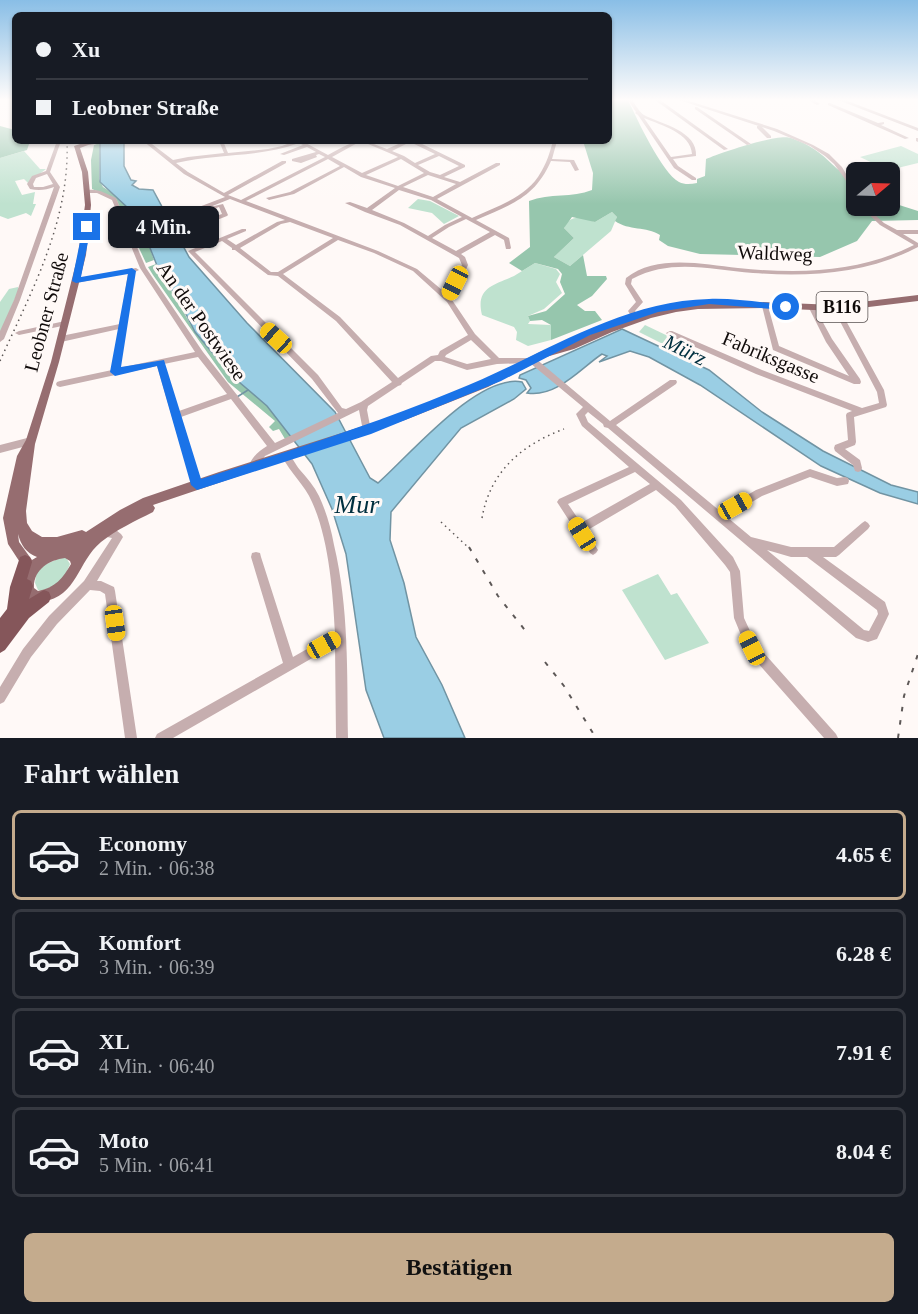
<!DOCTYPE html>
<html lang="de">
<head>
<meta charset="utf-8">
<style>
  body { margin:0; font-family:Georgia,serif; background:#242831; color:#f1f3f6; height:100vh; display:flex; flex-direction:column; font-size:22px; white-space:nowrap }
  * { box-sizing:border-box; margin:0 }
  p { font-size:20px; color:#9ea1a6 }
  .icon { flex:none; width:33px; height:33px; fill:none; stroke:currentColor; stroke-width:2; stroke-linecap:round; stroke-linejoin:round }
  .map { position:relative; height:738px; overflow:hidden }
  .panel { display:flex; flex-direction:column; background:#171b24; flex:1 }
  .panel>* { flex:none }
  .banner { position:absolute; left:12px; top:12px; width:600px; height:132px; border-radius:9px; box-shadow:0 2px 4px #0004; display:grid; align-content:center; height:132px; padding:0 24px; background:#171b24 }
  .needle { width:39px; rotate:71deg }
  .tools { position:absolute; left:846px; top:162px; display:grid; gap:12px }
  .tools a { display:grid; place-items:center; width:54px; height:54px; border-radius:9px; background:#171b24; box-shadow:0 2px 4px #0004; font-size:30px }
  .end { position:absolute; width:27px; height:27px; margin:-14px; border:8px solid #1a73e8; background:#fff; box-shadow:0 0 0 3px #fff }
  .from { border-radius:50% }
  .bubble { position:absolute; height:42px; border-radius:9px; background:#171b24; box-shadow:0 2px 4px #0004; font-size:20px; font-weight:800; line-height:42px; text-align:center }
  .car { position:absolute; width:18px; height:36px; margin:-18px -9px; border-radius:8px; box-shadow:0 0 4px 2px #0007; background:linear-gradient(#f5c518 24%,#345 0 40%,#f5c518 0 76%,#345 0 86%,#f5c518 0) }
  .banner b { display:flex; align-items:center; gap:21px; height:57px; font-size:22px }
  .banner b+b { border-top:2px solid #363941 }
  .banner i { width:15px; height:15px; background:#f1f3f6 }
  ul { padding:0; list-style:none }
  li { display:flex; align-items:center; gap:18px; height:90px; margin:0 12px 9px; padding:0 12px; border:3px solid #363941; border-radius:9px }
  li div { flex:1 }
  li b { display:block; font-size:22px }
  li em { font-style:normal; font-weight:800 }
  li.selected { border-color:#c4ab8d }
  li>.icon { width:54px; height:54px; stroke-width:1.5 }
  h2 { padding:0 24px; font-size:27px; line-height:72px }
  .primary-button { display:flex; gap:12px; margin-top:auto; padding:12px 24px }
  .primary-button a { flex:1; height:69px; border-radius:9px; background:#c4ab8d; color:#111; font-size:24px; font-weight:800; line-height:69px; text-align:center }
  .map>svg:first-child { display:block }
  .green { fill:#bfe2cf }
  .forest { fill:#96c6ad }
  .water { fill:#9acee4; stroke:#7194a3; stroke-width:1.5 }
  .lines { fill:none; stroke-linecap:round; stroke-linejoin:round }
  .stream { stroke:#7194a3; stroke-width:1.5 }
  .minor { fill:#c6aeaf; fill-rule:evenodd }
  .major { fill:#966d70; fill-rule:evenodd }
  .highway { fill:#85565a; fill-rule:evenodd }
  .rail-far1 { stroke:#5d5857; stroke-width:1.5; stroke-dasharray:1.5 4; stroke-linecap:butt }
  .rail { stroke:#5d5857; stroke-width:2; stroke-dasharray:4.5 9; stroke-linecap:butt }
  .route { fill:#1a73e8 }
  .labels { text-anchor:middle; stroke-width:6; stroke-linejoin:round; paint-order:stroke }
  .shield { fill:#fff9f7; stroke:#585251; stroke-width:1.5 }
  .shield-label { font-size:18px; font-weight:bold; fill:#100b0a }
  .street-label { font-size:20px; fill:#100b0a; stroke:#fff9f7 }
  .water-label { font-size:21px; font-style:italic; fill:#002f3f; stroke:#fff9f7 }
  .near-water-label { font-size:26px; font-style:italic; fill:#002f3f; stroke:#fff9f7 }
</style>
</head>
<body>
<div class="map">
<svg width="918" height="738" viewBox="0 0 918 738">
  <rect width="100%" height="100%" fill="#fff9f7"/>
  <g class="green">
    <path d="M901,146L918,154V163L881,172L873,167L877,165L860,157Z"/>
    <path d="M24,151L40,169H46L28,183L24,179L15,181L22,195L35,192L33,204H36L31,216L26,213L8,219L0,216V158Z"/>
    <path d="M418,199L430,201L459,216L444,224L432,213L408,208Z"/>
    <path d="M612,212L617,217L611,231L570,266L554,257L574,238L564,228C570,214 582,217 595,222Z"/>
    <path d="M535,263L556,269L560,274L556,282L562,293L544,309L528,316L530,321L528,324L551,325V340L528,346L516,340L517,332L514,327L482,315C475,287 495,285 514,276C521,272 528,267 535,263Z"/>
    <path d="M18,287V291L0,336V302L9,289Z"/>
    <path d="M645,325L691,347L685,355L639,332Z"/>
    <path d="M65,556L70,564L62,582L42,591L38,590L35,583L37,568Z"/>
    <path d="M658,574L671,595L677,593L709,643L665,660L622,590Z"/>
  </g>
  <g class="forest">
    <path d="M609,100H628C637,119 662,173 679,182C685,185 691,184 697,183V179L705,176L706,159C720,153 778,133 791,138C809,144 821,153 833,165C853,184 856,173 856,206H872L883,212L898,209L896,204L918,211V220L872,221L857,241L820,257L700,254L668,246L659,240L660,235C646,226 629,231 615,221L617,217L612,212L595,222L572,217L564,228L574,238L554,257L570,266L583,255L587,276H606L607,279L592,296L577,305L585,311H595L602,320L551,340V325L542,320L530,321L528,316L546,311L565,294L560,282L562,274L558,269L535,263L522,271L509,263L530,247L529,201C550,193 572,198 592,190L593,173L583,141H609Z"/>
    <path d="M0,126L15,130V141H30L27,150L0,158Z"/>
    <path d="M100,143L99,179L103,187L120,198L129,209L135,227L148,243L154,260L146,263L116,199L92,189L91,160L94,145Z"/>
    <path d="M156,264L195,332L233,376L267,406L292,436L285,439L279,429L273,431L269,427L275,421L228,382L153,275L148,267Z"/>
  </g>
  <g class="water">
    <path d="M100,141H124V166L131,180L136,181L132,185L139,189L153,190L189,257L247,323L335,412L370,478L378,483C409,456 478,373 522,382L526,389L514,399L461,428L391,512L390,540L404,583L416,637L442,685L465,738H384L366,690L346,554L332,509L312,464L267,406L232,376L195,332L181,304L158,268L148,243L139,235L129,209L100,182Z"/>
    <path d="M622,329L709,370L762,412L823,451L891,485L918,492V504L880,493L821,466L700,385L649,357L630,351L599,362L607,356L602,354C582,367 557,398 527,393L531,388L526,380L519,378L520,375Z"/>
  </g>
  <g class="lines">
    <path class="stream" d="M237,397L248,390"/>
    <g class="minor">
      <path d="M628,100H632C636,105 639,112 644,115C661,124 698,131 696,156L673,159L678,166L696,178V180H692L674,168L638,115L635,113L636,112ZM644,118C661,125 691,133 692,154L671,157Z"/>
      <path d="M655,100H660L728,149L724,150Z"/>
      <path d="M679,100H686L777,129L813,145L829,154L842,167L856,191V197L853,196L845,179L834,164L825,156L810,146L774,131Z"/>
      <path d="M808,100H814L820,104L817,105Z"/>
      <path d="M838,100H845L918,128V131Z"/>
      <path d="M828,103H830L878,123L884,122V124L881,125L909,138L905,139L828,105Z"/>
      <path d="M695,107H697L751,144L747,145L695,109Z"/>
      <path d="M757,126H761L771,136V138H767L757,128Z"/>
      <path d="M916,138H918V142L916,141Z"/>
      <path d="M57,141H61L50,172L60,187L20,300L4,339L0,342V331L14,300L54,187C46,190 39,191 30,189L27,184L32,176L46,171ZM47,174L53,184L43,187H34L33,184L36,178Z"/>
      <path d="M98,141H107L90,145L88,144Z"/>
      <path d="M143,141H148L173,160L188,157L224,153L219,141H223L228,153L268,149L282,146L295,141H302L328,155C357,140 356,137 387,149L405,141H416L465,165V167L444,177L460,182L496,163H500V165L437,199L472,218C497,206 528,197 541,172C547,162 550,152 553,141H557L552,159L574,160L579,170L575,171L570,162L551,161C534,199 511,204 476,220L509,238L511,248L510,249H506L504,240L495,235L461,254L465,257L468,265L452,300L475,334L499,358H535L610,421L670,380H676L677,382L676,384L616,425L720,511L756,490L810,469L837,478L845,477L848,478L849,481L848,484L837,486L810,477L762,496L727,517L751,537L791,547H834L862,523L865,521L868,523L870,526L868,529L839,555L836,557H823L885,602L889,614L877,639L868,642L856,638L608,428L604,427L603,424L588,412L585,415L588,422L681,500L733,557L740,571L744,618L756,644L836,734L838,738H824L748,652L734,618L730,572L725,565L675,506L656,490L586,531L598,550L596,553L593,555L590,553L559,505L557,502L559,499L629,467L582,426L576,414L583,407L530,363L497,364L467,370L441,361H435L402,383L401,385L398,386L368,406L367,410L371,431L370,433L367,434L364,433L363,431L359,410L265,456L256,468L253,469L250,468L249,465C253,456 259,451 267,446L231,399L181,417L202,485L200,488L197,489L194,488L192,485L157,366L60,387L57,386L56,384L57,382L60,381L112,370L119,329L61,342L57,339L61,336L120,324L128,273L76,283L74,282L73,281L76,279L136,268L139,270L135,272L119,368L195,352L140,268L112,200L97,193H87L84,191C96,187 105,193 116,198L146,268L203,352L275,443L338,413L312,379L188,251L242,229H246V231L227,239L236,245L277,222L285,220L230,199L210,207L223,204L228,215L227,216L202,226L197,225L186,231H182V229L193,223L191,219L192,218L204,214L206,208L180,218L178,217V215L225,197L184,174ZM361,141L394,155L398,157L362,173L332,157ZM410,142L435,154L415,163L404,156L392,151ZM299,143L303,145L280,154L284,155L307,147L316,152L292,159V161L301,163L317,157L316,155L319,154L325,157L241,200L228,195L286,163V161H282L224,193L188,172L176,163C217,153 258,158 299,143ZM439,156L459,166L440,175L430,172L418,165ZM328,159L340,166L290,192L266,198L269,200L294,194L344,167L361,177L395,188L367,208L350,202L345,203L365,212L400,225L459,258L462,265L448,295L417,269L378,251L246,201ZM401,159L424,173L398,186L366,175ZM428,175L456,184L433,197L403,187ZM399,190L431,200L462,217L445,225L428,236L404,223L372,210ZM219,207L222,214L210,218L211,210ZM205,217V220L199,224L197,220ZM466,219L490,232L456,251L432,238L449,227ZM290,222L333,238L278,272H271L240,248L281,224ZM338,240L374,253L413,271L447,302L468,335L440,351L438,355L431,356L398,378L340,317L283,274ZM222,241L232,248V250H235L268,275L278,276L336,321L392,382L361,402L346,409L342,408L318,375L195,252ZM471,340L491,359L467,364L445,357L446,355ZM198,357L227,394L179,411L164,364ZM635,472L650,484L581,523L568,504ZM767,550L791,557H807L877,610L878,614L869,631L864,630Z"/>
      <path d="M860,206H865L884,223L897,230H918V234H903L918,243V247C867,274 810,277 753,273C711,270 672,258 632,279L631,284L643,302L635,311L640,320L639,322H635L628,311L636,302L625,284L626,278C656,254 702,264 738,268C756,270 775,271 793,271C836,271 876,264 914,245L880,225Z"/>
      <path d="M763,304H765L768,306L779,346L849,376L826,342L809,308L812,306H814L832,339L860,379L861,382L860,384H854L773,350L762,306Z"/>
      <path d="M834,306H836L839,308L884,390L887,405L886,407L854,417L856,442L855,445L845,449L860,460L862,468L861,471L858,472L855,471L853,465L835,451L834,448L835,445L848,440L846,415L847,413L852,411L756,374L668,335L666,333L670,331H672L762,370L862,408L879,403L877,392L833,308Z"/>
      <path d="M65,321L68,323L67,325L19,335L15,333L19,331Z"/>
      <path d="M31,437L34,438L35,441L34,444L0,453V445Z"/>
      <path d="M286,452C292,456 295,464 300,470C307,478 314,486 319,496C326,511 331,528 334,545C349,608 347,673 348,738H336L335,645L173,738H155L157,734L283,663L251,557L252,553L256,552L260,553L261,557L293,657L335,633C333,593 329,539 312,502C305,485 290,473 282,456L283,453Z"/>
      <path d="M112,527L121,534L123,537L97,581H101L114,587L115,591L137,738H125L105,594L100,591L90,590L57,624L31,657L4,702L0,704V687L23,649L49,616L84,581L112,538L102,536L100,533L102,530Z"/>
    </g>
    <path class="major" d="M89,141L91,142V144L80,148L88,172L91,205L86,255L59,362L35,444L26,511L27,523L32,531L42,537H57L82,530L86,532L120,510L143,498L219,472L398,415L481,382L540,352L569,344L606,327L646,313L676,306L698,304L759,302L836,305L918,295V301L836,311L767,308L698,309L676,312L651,318L612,332L574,349L546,357L488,387L405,420L153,505L155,508L153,512C135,521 116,530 101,542C77,562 78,596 42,602C35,604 25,599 22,593C19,585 22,577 25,570L8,544L3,518L17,456L26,440L51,362L78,255L85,205L82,172L74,146ZM18,534C21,545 26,553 37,557L32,560L19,542ZM65,558L70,561L71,564C63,578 55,588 38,591L34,588C33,570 49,560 65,558Z"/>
    <path class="highway" d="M25,555L30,557L32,562L27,579L31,581L33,586L29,599L44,590L49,592L51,597L49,602L29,618L5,650L0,653V618L7,609L10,587L20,557Z"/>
    <g class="rail-far1">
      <path d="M0,361C32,290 70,221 67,141"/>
      <path d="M482,518C490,472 521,445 564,429"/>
      <path d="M441,522L470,549"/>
    </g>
    <g class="rail">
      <path d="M469,547L498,596L528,634"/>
      <path d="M545,662L564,686L596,738"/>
      <path d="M898,738L904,696L918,654"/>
    </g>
  </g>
  <linearGradient id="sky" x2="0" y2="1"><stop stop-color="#89bee6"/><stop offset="0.49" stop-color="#fffcfb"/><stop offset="1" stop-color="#fffcfb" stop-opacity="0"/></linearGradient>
  <rect width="918" height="204" fill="url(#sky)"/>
  <path class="route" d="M87,224L91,227L81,277L132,268L136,271L121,367L164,360L201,479C286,452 371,425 454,391C537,359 617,301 709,299C734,298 761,303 786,304L791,307L786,310L709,304L658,312L590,335L501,381L371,434L197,490L191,485L157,366L115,376L110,372L128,274L76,283L72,281L83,227Z"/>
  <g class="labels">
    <rect class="shield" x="816.5" y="292" width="51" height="30" rx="4.5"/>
    <g class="shield-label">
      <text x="842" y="313">B116</text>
    </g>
    <g class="street-label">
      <text transform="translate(775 253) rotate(2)" y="7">Waldweg</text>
      <text transform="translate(46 312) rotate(-75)" y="7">Leobner Straße</text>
      <text transform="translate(202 321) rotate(55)" y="7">An der Postwiese</text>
      <text transform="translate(771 357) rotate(23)" y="7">Fabriksgasse</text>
    </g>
    <g class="water-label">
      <text transform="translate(685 350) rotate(26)" y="7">Mürz</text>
    </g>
    <g class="near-water-label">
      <text x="357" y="513">Mur</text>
    </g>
  </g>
</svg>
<div class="tools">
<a><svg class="needle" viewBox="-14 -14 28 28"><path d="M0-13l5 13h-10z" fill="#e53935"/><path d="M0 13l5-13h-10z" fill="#9ea1a6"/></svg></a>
</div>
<i class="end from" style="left:786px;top:307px"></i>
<i class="end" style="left:87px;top:227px"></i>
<div class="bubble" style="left:108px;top:206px;width:111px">4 Min.</div>
<i class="car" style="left:455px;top:283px;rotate:207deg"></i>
<i class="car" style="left:276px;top:338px;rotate:312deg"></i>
<i class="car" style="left:735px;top:506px;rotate:61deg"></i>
<i class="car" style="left:582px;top:534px;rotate:328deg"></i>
<i class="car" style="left:115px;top:623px;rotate:172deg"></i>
<i class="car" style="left:324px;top:645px;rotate:61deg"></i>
<i class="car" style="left:752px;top:648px;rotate:334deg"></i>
<div class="banner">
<b><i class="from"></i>Xu</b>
<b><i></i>Leobner Straße</b>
</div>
</div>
<section class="panel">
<h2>Fahrt wählen</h2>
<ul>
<li class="selected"><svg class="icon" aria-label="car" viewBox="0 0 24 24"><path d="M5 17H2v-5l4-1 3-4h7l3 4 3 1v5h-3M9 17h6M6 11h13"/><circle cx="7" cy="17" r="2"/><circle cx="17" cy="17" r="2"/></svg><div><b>Economy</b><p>2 Min. · 06:38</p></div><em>4.65 €</em></li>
<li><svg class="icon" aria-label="car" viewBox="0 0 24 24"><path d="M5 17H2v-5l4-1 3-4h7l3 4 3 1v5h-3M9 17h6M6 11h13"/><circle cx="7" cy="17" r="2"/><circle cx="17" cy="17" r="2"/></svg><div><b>Komfort</b><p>3 Min. · 06:39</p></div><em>6.28 €</em></li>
<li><svg class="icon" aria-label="car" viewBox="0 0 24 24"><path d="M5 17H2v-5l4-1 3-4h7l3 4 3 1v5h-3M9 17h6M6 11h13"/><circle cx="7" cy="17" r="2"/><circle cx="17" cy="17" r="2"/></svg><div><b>XL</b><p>4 Min. · 06:40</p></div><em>7.91 €</em></li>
<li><svg class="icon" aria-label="car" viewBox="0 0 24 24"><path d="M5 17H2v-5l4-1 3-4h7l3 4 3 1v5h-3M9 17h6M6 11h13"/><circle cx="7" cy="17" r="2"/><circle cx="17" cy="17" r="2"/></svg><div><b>Moto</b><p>5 Min. · 06:41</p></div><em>8.04 €</em></li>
</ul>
<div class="primary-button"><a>Bestätigen</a></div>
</section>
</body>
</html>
